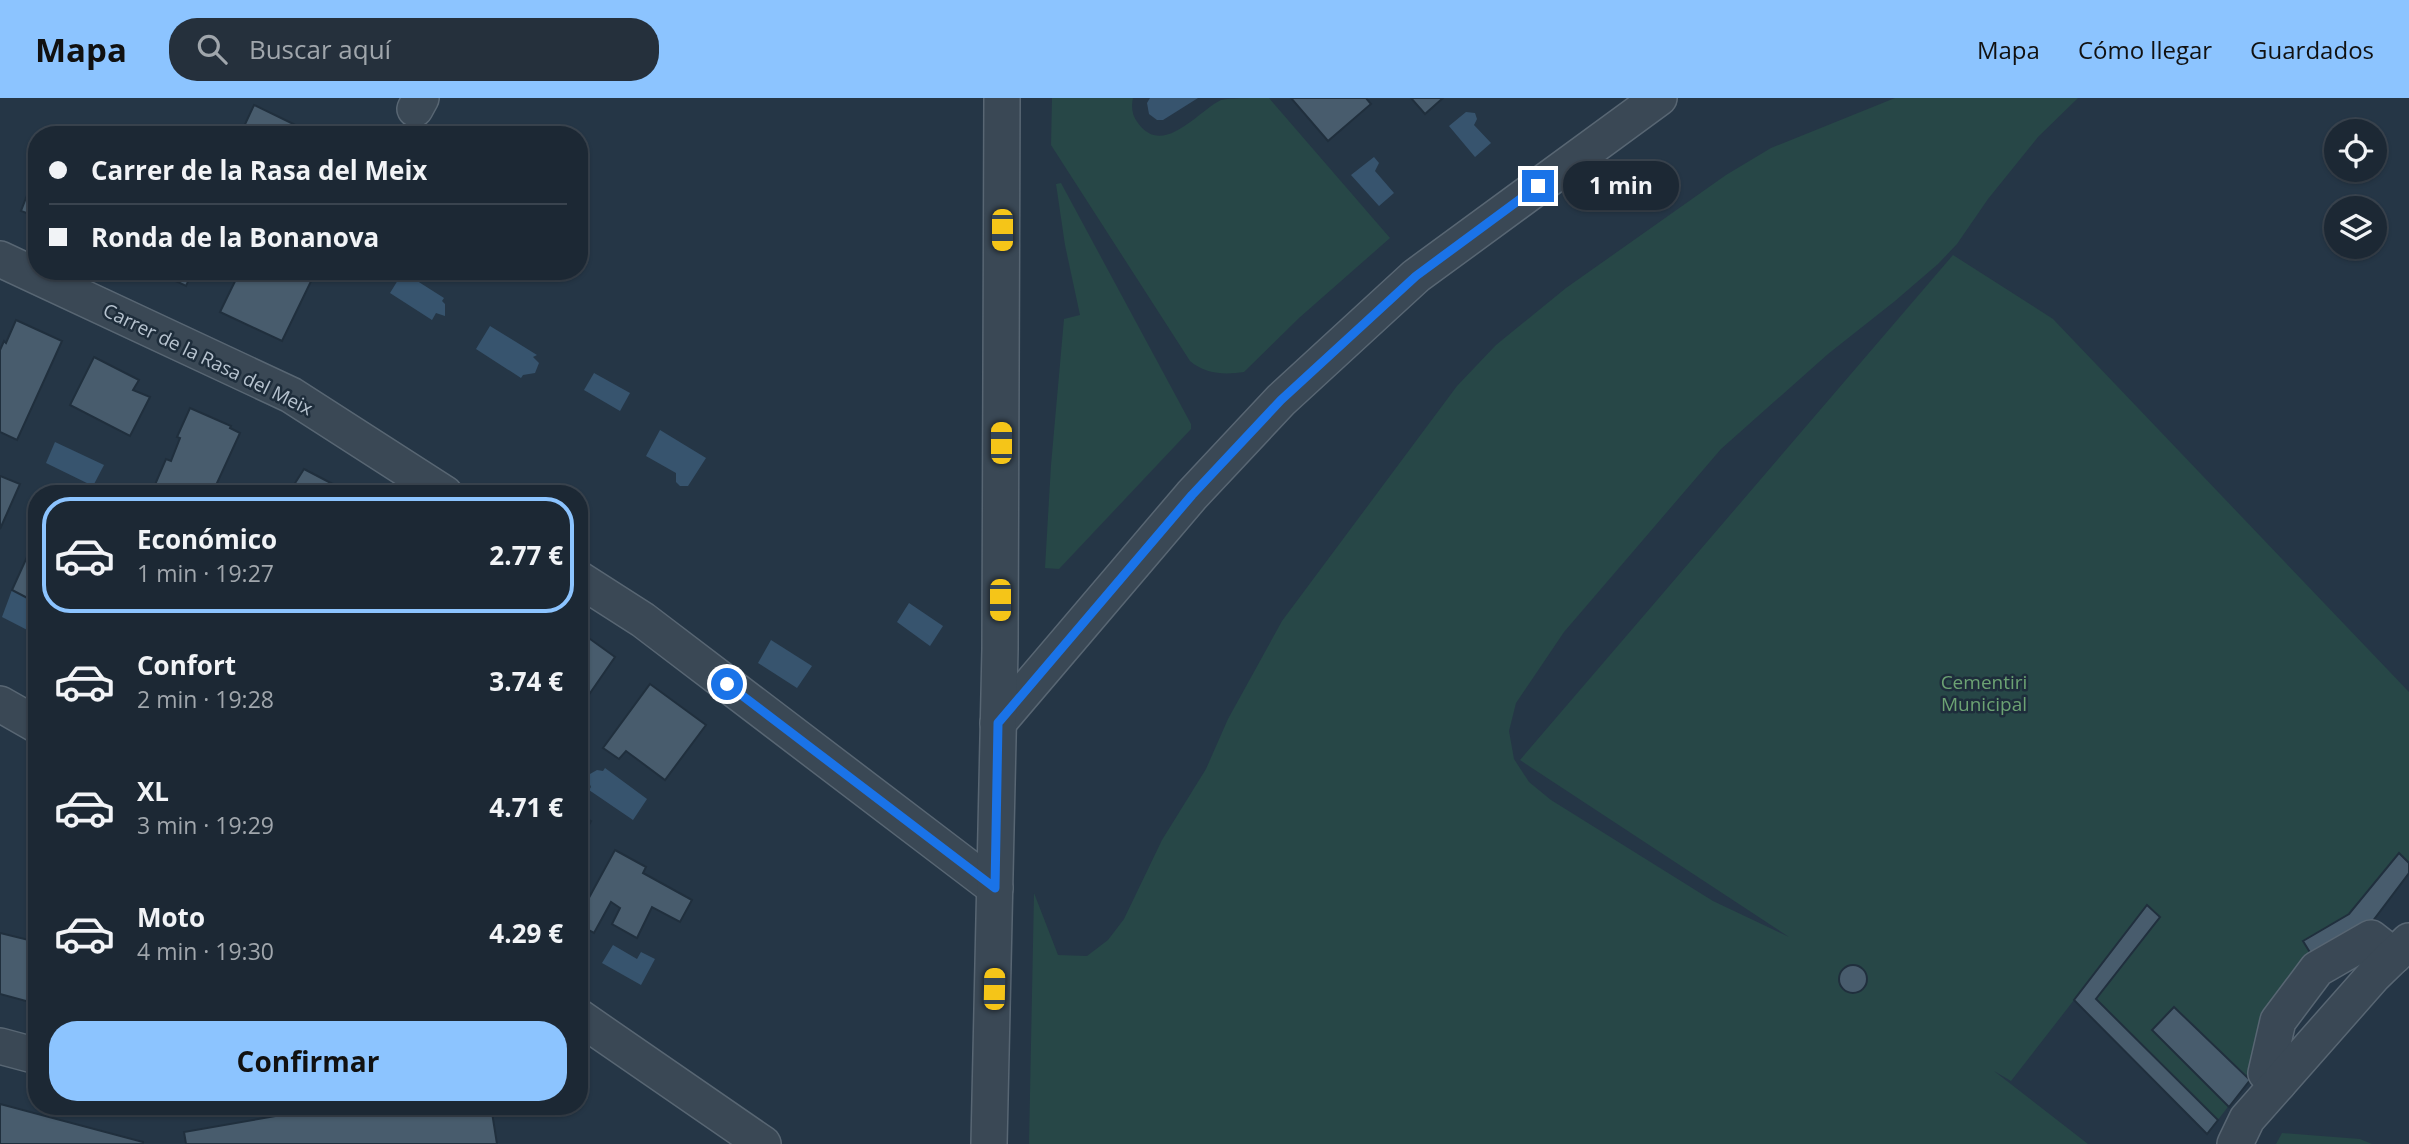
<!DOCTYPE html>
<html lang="es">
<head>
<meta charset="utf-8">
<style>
  body { margin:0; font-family:"Open Sans",sans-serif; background:#25303c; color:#f1f3f6; height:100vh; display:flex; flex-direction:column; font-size:26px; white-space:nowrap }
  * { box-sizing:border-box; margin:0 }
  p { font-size:23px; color:#a0a6ac }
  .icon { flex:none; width:38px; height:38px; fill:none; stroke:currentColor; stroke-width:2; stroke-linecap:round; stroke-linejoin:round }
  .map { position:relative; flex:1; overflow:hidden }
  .sheet { position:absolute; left:28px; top:387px; width:560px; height:630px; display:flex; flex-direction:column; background:#1c2834; border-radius:28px; box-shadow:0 2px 5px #0004,0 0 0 2px #3a444f }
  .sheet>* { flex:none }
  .hud { position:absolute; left:28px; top:28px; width:560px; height:154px; border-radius:28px; box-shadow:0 2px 5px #0004,0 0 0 2px #3a444f; display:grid; align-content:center; height:154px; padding:0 21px; background:#1c2834 }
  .fabs { position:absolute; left:2324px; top:21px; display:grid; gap:14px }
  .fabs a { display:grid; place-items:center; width:63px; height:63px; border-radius:50%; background:#1c2834; box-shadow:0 2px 5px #0004,0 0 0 2px #3a444f; font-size:35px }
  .end { position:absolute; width:32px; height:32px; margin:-16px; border:9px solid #1a73e8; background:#fff; box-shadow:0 0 0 4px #fff }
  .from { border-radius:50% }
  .bubble { position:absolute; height:49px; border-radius:24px; background:#1c2834; box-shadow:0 2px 5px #0004,0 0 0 2px #3a444f; font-size:23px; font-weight:700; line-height:49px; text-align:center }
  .car { position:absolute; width:21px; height:42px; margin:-21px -10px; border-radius:9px; box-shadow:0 0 5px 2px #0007; background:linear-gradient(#f5c518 24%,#345 0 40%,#f5c518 0 76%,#345 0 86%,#f5c518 0) }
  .hud b { display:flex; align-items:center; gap:24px; height:66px; font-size:26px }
  .hud b+b { border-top:2px solid #3a444f }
  .hud i { width:18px; height:18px; background:#f1f3f6 }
  ul { padding:12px 0 0; list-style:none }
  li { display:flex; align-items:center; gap:21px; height:116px; margin:0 14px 10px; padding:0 7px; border:4px solid transparent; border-radius:28px }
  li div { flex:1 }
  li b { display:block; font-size:26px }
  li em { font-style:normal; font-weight:700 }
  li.on { border-color:#8cc4ff }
  li>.icon { width:63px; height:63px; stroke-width:1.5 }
  .action { display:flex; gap:14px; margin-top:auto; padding:14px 21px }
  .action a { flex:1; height:80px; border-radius:28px; background:#8cc4ff; color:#111; font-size:28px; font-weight:700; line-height:80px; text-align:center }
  header { display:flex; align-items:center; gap:42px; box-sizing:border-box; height:98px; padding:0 35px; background:#8cc4ff; color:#111 }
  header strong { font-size:33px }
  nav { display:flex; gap:38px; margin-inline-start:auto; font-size:24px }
  .search { width:490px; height:63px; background:#25303c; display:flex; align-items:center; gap:18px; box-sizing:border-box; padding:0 24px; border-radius:28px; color:#a0a6ac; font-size:26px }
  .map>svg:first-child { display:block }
  .green { fill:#274747 }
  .water { fill:#37546e }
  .building { fill:#485c6d; stroke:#202f3d; stroke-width:2 }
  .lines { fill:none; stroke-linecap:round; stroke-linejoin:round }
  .street-casing { stroke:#586673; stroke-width:38 }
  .street { stroke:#3a4855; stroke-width:35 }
  .route { stroke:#1a73e8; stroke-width:9 }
  .labels { text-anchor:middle; stroke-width:5; stroke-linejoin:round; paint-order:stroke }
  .street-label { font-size:19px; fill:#b7c3cf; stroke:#1e2d3b }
  .park-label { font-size:19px; fill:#6ca273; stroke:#1e2d3b }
</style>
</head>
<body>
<header>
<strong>Mapa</strong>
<div class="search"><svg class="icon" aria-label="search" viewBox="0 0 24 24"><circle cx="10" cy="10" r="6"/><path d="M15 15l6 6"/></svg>Buscar aquí</div>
<nav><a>Mapa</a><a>Cómo llegar</a><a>Guardados</a></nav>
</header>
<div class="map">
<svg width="2409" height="1046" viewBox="0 0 2409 1046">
  <rect width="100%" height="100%" fill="#253646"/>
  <g class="green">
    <path d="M1052,0H1133C1131,9 1132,18 1138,25C1163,60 1198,13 1221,2C1230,0 1257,0 1269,0L1390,140L1299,220L1244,274C1225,277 1205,276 1190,263L1051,47Z"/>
    <path d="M1895,0H2078L2038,39L1988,101L1957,146L1938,166L1895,203L1828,256L1721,351L1564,534L1516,605L1509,633L1514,661L1529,684L1551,702L1713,803L1789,839L1520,662L1953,157L2053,221L2409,594V775L2207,1036L2074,902L2011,983L1994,973L2088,1046H1029L1034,795L1058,857L1087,858L1108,842L1124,821L1162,742L1206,671L1228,621L1282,523L1457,288L1496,247L1566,190L1726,77L1771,50Z"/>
    <path d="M1061,85L1191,326V331L1059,471L1045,470L1051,367L1064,221L1080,217L1065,147L1056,86Z"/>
    <path d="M2282,1035L2360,1041L2372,1046H2276Z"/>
  </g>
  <g class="water">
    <path d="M1150,0H1198L1163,22H1157L1149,16L1147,5Z"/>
    <path d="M1466,14L1475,15L1477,21L1474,27L1491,45L1475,59L1449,28Z"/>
    <path d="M1374,59L1379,65L1375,73L1394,95L1379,108L1351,77Z"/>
    <path d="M403,174L444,200L442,203L445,206V218L436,215L432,222L390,195Z"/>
    <path d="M490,228L537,257L533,259L539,265L535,275L523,277L521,280L476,251Z"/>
    <path d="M594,275L630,295L620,313L584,292Z"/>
    <path d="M660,332L706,360L688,388H680L676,384V375L646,358Z"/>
    <path d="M55,344L104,367L93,388L46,365Z"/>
    <path d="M12,492L37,505V537L2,519Z"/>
    <path d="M909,505L943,528L930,548L897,524Z"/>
    <path d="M771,542L812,568L797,590L758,565Z"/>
    <path d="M605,670L647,701L633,722L589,692L591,689L588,682L590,676L597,672L603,673Z"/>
    <path d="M613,847L637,861L641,854L655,861L641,887L602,865Z"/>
  </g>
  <g class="building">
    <path d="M1291,0H1366L1371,6L1328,43Z"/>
    <path d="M1411,0H1443L1425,16Z"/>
    <path d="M254,7L316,37H240Z"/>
    <path d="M37,71V119L21,113Z"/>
    <path d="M155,173H193L186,188Z"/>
    <path d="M240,173H316L282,243L220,214Z"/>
    <path d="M16,222L62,243L17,342L0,334V252L4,243L6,245Z"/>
    <path d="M94,259L139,282L133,292L150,299L130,338L70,307Z"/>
    <path d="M190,310L231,328L230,330L240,335L212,396H169L154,389L166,361L171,363L180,340L177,339Z"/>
    <path d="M304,371L350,395L296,396L298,392L292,390Z"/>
    <path d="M0,378L20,386L0,431Z"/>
    <path d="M37,437V505L12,492Z"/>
    <path d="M579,533L615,559L579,611Z"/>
    <path d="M650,586L706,627L665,682L626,653L619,661L603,650Z"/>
    <path d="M579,716L591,723L579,745Z"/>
    <path d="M615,752L646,769L643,775L692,802L680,824L652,809L637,840L612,826L620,810L611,804L594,835L579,827V818Z"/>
    <path d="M2399,755L2409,765V775L2369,828L2314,861L2303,843L2349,816Z"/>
    <path d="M2147,807L2160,819L2096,901L2218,1022L2207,1036L2074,902Z"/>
    <path d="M0,835L37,844V906L0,896Z"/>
    <circle cx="1853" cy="881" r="14"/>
    <path d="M2174,909L2250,982L2229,1009L2152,932Z"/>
    <path d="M0,1006L143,1044V1046H0Z"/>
    <path d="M333,1008H491L497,1046H186L184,1034Z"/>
  </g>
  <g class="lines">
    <defs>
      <g id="street">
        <path d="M415,11L421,0"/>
        <path d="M0,161L291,297L445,396"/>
        <path d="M579,481L643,522L995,790"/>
        <path d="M0,606L37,627"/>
        <path d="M998,625L1192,397L1281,302L1416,178L1659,0"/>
        <path d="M579,919L763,1046"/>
        <path d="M0,948L37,958"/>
        <path d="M2278,986L2266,975L2278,923L2317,871L2371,840L2394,858"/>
        <path d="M989,1046L1000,551L1002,0"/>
        <path d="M2235,1046L2247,1021L2374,877L2409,843"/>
      </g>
    </defs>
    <use href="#street" class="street-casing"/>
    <use href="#street" class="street"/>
  </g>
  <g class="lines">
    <path class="route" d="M727,586L995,790L998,625L1192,397L1281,302L1416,178L1538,88"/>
  </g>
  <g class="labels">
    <g class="street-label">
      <text transform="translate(208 261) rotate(26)" y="7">Carrer de la Rasa del Meix</text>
    </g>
    <g class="park-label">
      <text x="1984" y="591">Cementiri<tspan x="1984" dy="22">Municipal</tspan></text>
    </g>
  </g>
</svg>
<div class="fabs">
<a><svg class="icon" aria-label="locate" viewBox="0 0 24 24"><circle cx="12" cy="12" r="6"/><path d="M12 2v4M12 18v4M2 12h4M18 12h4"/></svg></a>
<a><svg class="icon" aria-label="layers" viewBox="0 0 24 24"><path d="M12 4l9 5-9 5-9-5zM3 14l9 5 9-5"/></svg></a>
</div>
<i class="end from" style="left:727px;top:586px"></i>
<i class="end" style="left:1538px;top:88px"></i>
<div class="bubble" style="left:1563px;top:63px;width:116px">1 min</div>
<i class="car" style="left:1002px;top:132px;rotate:180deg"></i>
<i class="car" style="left:1001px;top:345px;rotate:0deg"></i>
<i class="car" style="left:1000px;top:502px;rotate:180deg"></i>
<i class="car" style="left:994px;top:891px;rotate:1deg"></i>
<div class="hud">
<b><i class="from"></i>Carrer de la Rasa del Meix</b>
<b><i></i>Ronda de la Bonanova</b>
</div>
<section class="sheet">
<ul>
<li class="on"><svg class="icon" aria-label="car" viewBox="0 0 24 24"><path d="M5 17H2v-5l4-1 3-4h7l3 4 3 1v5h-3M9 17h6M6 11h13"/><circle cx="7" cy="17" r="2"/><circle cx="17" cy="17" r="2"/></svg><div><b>Económico</b><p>1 min · 19:27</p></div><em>2.77 €</em></li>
<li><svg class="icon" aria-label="car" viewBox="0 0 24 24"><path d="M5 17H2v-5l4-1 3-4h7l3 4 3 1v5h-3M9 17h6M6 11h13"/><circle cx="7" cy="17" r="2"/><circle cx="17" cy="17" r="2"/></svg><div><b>Confort</b><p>2 min · 19:28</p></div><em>3.74 €</em></li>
<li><svg class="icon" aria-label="car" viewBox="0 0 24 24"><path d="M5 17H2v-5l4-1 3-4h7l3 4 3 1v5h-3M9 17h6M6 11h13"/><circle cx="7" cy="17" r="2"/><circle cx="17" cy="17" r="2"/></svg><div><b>XL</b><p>3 min · 19:29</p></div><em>4.71 €</em></li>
<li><svg class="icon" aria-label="car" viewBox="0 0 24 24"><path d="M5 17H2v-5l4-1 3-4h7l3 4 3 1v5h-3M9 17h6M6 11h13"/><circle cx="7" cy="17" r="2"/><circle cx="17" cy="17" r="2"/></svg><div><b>Moto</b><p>4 min · 19:30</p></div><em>4.29 €</em></li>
</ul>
<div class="action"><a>Confirmar</a></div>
</section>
</div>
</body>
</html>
